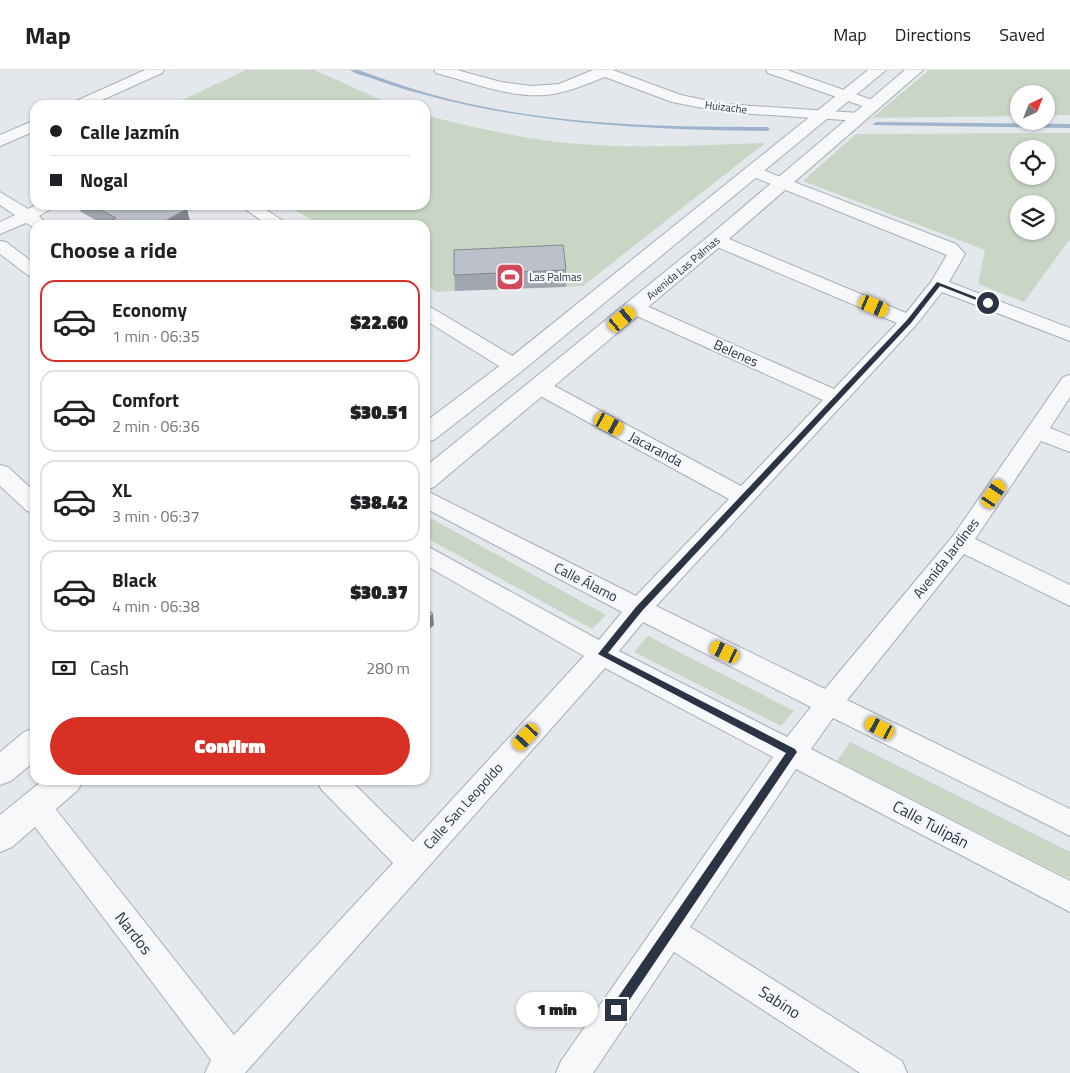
<!DOCTYPE html>
<html lang="en">
<head>
<meta charset="utf-8">
<style>
  body { margin:0; font-family:"Titillium Web",sans-serif; background:#f6f6f6; color:#202124; height:100vh; display:flex; flex-direction:column; font-size:19px; white-space:nowrap }
  * { box-sizing:border-box; margin:0 }
  p { font-size:16px; color:#757577 }
  .icon { flex:none; width:28px; height:28px; fill:none; stroke:currentColor; stroke-width:2; stroke-linecap:round; stroke-linejoin:round }
  .map { position:relative; flex:1; overflow:hidden }
  .side { position:absolute; left:30px; top:150px; width:400px; height:565px; display:flex; flex-direction:column; background:#fff; border-radius:15px; box-shadow:0 1px 4px #0004 }
  .side>* { flex:none }
  .top-card { position:absolute; left:30px; top:30px; width:400px; height:110px; border-radius:15px; box-shadow:0 1px 4px #0004; display:grid; align-content:center; height:110px; padding:0 20px; background:#fff }
  .needle { width:32px; rotate:43deg }
  .tools { position:absolute; left:1010px; top:15px; display:grid; gap:10px }
  .tools a { display:grid; place-items:center; width:45px; height:45px; border-radius:50%; background:#fff; box-shadow:0 1px 4px #0004; font-size:25px }
  .end { position:absolute; width:22px; height:22px; margin:-11px; border:6px solid #2b3445; background:#fff; box-shadow:0 0 0 2px #fff }
  .from { border-radius:50% }
  .bubble { position:absolute; height:35px; border-radius:18px; background:#fff; box-shadow:0 1px 4px #0004; font-size:16px; font-weight:800; line-height:35px; text-align:center }
  .car { position:absolute; width:15px; height:30px; margin:-15px -8px; border-radius:6px; box-shadow:0 0 4px 1px #0007; background:linear-gradient(#f5c518 24%,#345 0 40%,#f5c518 0 76%,#345 0 86%,#f5c518 0) }
  .top-card b { display:flex; align-items:center; gap:18px; height:48px; font-size:19px }
  .top-card b+b { border-top:1px solid #e0e0e0 }
  .top-card i { width:12px; height:12px; background:#202124 }
  ul { padding:0; list-style:none }
  li { display:flex; align-items:center; gap:15px; height:82px; margin:0 10px 8px; padding:0 10px; border:2px solid #e0e0e0; border-radius:15px }
  li div { flex:1 }
  li b { display:block; font-size:19px }
  li em { font-style:normal; font-weight:800 }
  li.on { border-color:#d93025 }
  li>.icon { width:45px; height:45px; stroke-width:1.5 }
  h2 { padding:0 20px; font-size:22px; line-height:60px }
  .pay { display:flex; align-items:center; gap:12px; height:55px; padding:0 20px; font-size:19px }
  .pay p { margin-inline-start:auto }
  .cta { display:flex; gap:10px; margin-top:auto; padding:10px 20px }
  .cta a { flex:1; height:58px; border-radius:30px; background:#d93025; color:#fff; font-size:20px; font-weight:800; line-height:58px; text-align:center }
  header { display:flex; align-items:center; gap:30px; box-sizing:border-box; height:70px; padding:0 25px; background:#fff; border-bottom:1px solid #e0e0e0 }
  header strong { font-size:24px }
  nav { display:flex; gap:28px; margin-inline-start:auto; font-size:18px }
  .map>svg:first-child { display:block }
  .green { fill:#c9d6c5; fill-rule:evenodd }
  .lines { fill:none; stroke-linecap:round; stroke-linejoin:round }
  .stream { fill:#9fb4cc; fill-rule:evenodd }
  .minor-casing { stroke:#a9aeb7; stroke-width:2 }
  .tertiary-casing { stroke:#a9aeb7; stroke-width:2 }
  .minor { fill:#f7f8fa; fill-rule:evenodd }
  .tertiary { fill:#f7f8fa; fill-rule:evenodd }
  .wall { fill:#a1a5ae }
  .shaded-wall { fill:#83868d }
  .building { fill:#bbc0ca; stroke:#83868d }
  .route { fill:#2b3445 }
  .labels { text-anchor:middle; stroke-width:4.5; stroke-linejoin:round; paint-order:stroke }
  .far-street-label { font-size:11px; fill:#2b3445; stroke:#f4f6f9 }
  .far-poi-label { font-size:11px; fill:#2b3445; stroke:#f4f6f9; text-anchor:start }
  .street-label { font-size:14px; fill:#2b3445; stroke:#f4f6f9 }
  .near-street-label { font-size:16px; fill:#2b3445; stroke:#f4f6f9 }
</style>
</head>
<body>
<header>
<strong>Map</strong>
<nav><a>Map</a><a>Directions</a><a>Saved</a></nav>
</header>
<div class="map">
<svg width="1070" height="1003" viewBox="0 0 1070 1003">
  <rect width="100%" height="100%" fill="#e4e7ec"/>
  <g class="green">
    <path d="M246,0H314L393,35H172Z"/>
    <path d="M929,0H1070V45H1046V24H1019V46L872,48Z"/>
    <path d="M425,45C475,58 526,70 578,74C640,79 703,75 765,73L583,216L566,217L562,192L455,197V221L437,222L425,215V155H345L340,152C323,162 302,143 287,135H425Z"/>
    <path d="M1070,63V169L1024,232L978,214L985,180L803,111L856,64ZM1019,79H1046V106H1019ZM1019,134H1046V161H1019Z"/>
    <path d="M425,445L606,545L592,559L425,467Z"/>
    <path d="M648,566L794,641L781,656L634,582Z"/>
    <path d="M850,672L1070,782V809L837,691Z"/>
  </g>
  <g class="lines">
    <g class="stream">
      <path d="M350,0H358C389,11 420,22 453,30C555,55 662,57 767,57L770,59L767,61C651,60 535,55 422,24C405,20 388,14 371,8C364,6 356,4 350,0Z"/>
      <path d="M876,52L1070,54V58L874,55L873,54Z"/>
    </g>
    <defs>
      <g id="minor">
        <path d="M145,0H164L162,3L91,35H72L74,32Z"/>
        <path d="M434,0H457L501,12L532,16L559,14L593,0H613L681,25L723,34L859,43L866,47L859,51L723,42L672,32L605,7C586,14 567,23 546,25C509,28 471,12 436,3Z"/>
        <path d="M766,0H787L878,32L880,35L873,39L868,38L768,3Z"/>
        <path d="M35,50V61L0,76V65Z"/>
        <path d="M752,96L956,174L965,184L949,212L1070,258V271L942,222L916,255L656,536L825,619L953,466L1063,307L1070,305V327L1050,358L1070,366V382L1041,371L975,469L1070,515V536L964,484L847,630L1070,739V766L833,648L811,679L1070,811V842L796,699L690,857L902,991L907,1003H860L674,882L593,1003H556L561,991L773,687L605,598L245,1003H205L211,990L26,745L22,736L26,727L36,723L46,727L234,965L393,793L321,719L317,710H350L413,772L584,586L425,495V475L599,570L622,542L425,438V420L636,526L729,429L533,322L530,317L533,312L540,310L547,312L741,416L823,330L628,242L626,238L628,234H642L834,319L897,253L710,174L707,170L710,166H722L906,243L931,212L947,185L746,104L744,101L746,98ZM643,552L811,637L787,667L619,581Z"/>
        <path d="M0,122L28,139L36,135H57L39,146L47,155H35V158L26,153L0,164V152L15,145L0,135Z"/>
        <path d="M239,135H259L289,155H268Z"/>
        <path d="M0,171L6,172L35,194V207L29,206L0,184Z"/>
        <path d="M425,236L432,238L521,291L524,296L521,301L514,302L507,301L425,250Z"/>
        <path d="M0,395L8,397L35,422V443L27,441L0,416Z"/>
      </g>
      <g id="tertiary">
        <path d="M868,0H886L522,301L434,370L425,372V352L506,291Z"/>
        <path d="M905,0H923L723,174L434,417L425,420V397L709,166Z"/>
        <path d="M35,658V691L11,711L0,715V682L24,662Z"/>
        <path d="M43,710H83L78,720L12,777L0,782V745Z"/>
      </g>
    </defs>
    <use href="#minor" class="minor-casing"/>
    <use href="#tertiary" class="tertiary-casing"/>
    <use href="#minor" class="minor"/>
    <use href="#tertiary" class="tertiary"/>
  </g>
  <g class="wall">
    <path d="M78,135H178L103,154L81,142Z"/>
    <path d="M566,200V217L455,221L454,205Z"/>
  </g>
  <g class="shaded-wall">
    <path d="M187,139L191,155H158Z"/>
    <path d="M433,544L434,555L425,563V551Z"/>
  </g>
  <g class="building">
    <path d="M92,135H178L187,139L158,155H102L116,148Z"/>
    <path d="M563,175L566,200L454,205V180Z"/>
    <path d="M425,537L433,544L425,551Z"/>
  </g>
  <path class="route" d="M937,212L991,233L986,234L940,216L911,253L642,541L608,583L795,679L797,682L620,944H612V936L786,683L598,584L636,537L907,250Z"/>
  <defs>
    <symbol id="stadium-square" viewBox="-11 -11 22 22"><rect x="-9" y="-9" width="18" height="18" rx="4" fill="#d1495b" stroke="#f4f6f9"/><path d="M0-5a6.5 5 0 1 0 0 10a6.5 5 0 1 0 0-10ZM-3.5-1.8h7v3.6h-7Z" fill="#fff"/></symbol>
  </defs>
  <g fill-rule="evenodd">
    <use href="#stadium-square" x="494" y="191" width="32" height="32"/>
  </g>
  <g class="labels">
    <g class="far-street-label">
      <text transform="translate(726 37) rotate(7)" y="4">Huizache</text>
      <text transform="translate(683 198) rotate(-40)" y="4">Avenida Las Palmas</text>
    </g>
    <g class="far-poi-label">
      <text x="529" y="211">Las Palmas</text>
    </g>
    <g class="street-label">
      <text transform="translate(736 283) rotate(24)" y="5">Belenes</text>
      <text transform="translate(656 379) rotate(28)" y="5">Jacaranda</text>
      <text transform="translate(946 488) rotate(-52)" y="5">Avenida Jardines</text>
      <text transform="translate(586 512) rotate(27)" y="5">Calle Álamo</text>
      <text transform="translate(463 736) rotate(-48)" y="5">Calle San Leopoldo</text>
    </g>
    <g class="near-street-label">
      <text transform="translate(931 754) rotate(28)" y="6">Calle Tulipán</text>
      <text transform="translate(134 863) rotate(52)" y="6">Nardos</text>
      <text transform="translate(780 932) rotate(33)" y="6">Sabino</text>
    </g>
  </g>
</svg>
<div class="tools">
<a><svg class="needle" viewBox="-14 -14 28 28"><path d="M0-13l5 13h-10z" fill="#e53935"/><path d="M0 13l5-13h-10z" fill="#757577"/></svg></a>
<a><svg class="icon" aria-label="locate" viewBox="0 0 24 24"><circle cx="12" cy="12" r="6"/><path d="M12 2v4M12 18v4M2 12h4M18 12h4"/></svg></a>
<a><svg class="icon" aria-label="layers" viewBox="0 0 24 24"><path d="M12 4l9 5-9 5-9-5zM3 14l9 5 9-5"/></svg></a>
</div>
<i class="end from" style="left:988px;top:233px"></i>
<i class="end" style="left:616px;top:940px"></i>
<div class="bubble" style="left:516px;top:922px;width:82px">1 min</div>
<i class="car" style="left:874px;top:236px;rotate:113deg"></i>
<i class="car" style="left:622px;top:249px;rotate:50deg"></i>
<i class="car" style="left:609px;top:354px;rotate:118deg"></i>
<i class="car" style="left:994px;top:424px;rotate:34deg"></i>
<i class="car" style="left:725px;top:582px;rotate:296deg"></i>
<i class="car" style="left:880px;top:658px;rotate:297deg"></i>
<i class="car" style="left:526px;top:667px;rotate:222deg"></i>
<div class="top-card">
<b><i class="from"></i>Calle Jazmín</b>
<b><i></i>Nogal</b>
</div>
<section class="side">
<h2>Choose a ride</h2>
<ul>
<li class="on"><svg class="icon" aria-label="car" viewBox="0 0 24 24"><path d="M5 17H2v-5l4-1 3-4h7l3 4 3 1v5h-3M9 17h6M6 11h13"/><circle cx="7" cy="17" r="2"/><circle cx="17" cy="17" r="2"/></svg><div><b>Economy</b><p>1 min · 06:35</p></div><em>$22.60</em></li>
<li><svg class="icon" aria-label="car" viewBox="0 0 24 24"><path d="M5 17H2v-5l4-1 3-4h7l3 4 3 1v5h-3M9 17h6M6 11h13"/><circle cx="7" cy="17" r="2"/><circle cx="17" cy="17" r="2"/></svg><div><b>Comfort</b><p>2 min · 06:36</p></div><em>$30.51</em></li>
<li><svg class="icon" aria-label="car" viewBox="0 0 24 24"><path d="M5 17H2v-5l4-1 3-4h7l3 4 3 1v5h-3M9 17h6M6 11h13"/><circle cx="7" cy="17" r="2"/><circle cx="17" cy="17" r="2"/></svg><div><b>XL</b><p>3 min · 06:37</p></div><em>$38.42</em></li>
<li><svg class="icon" aria-label="car" viewBox="0 0 24 24"><path d="M5 17H2v-5l4-1 3-4h7l3 4 3 1v5h-3M9 17h6M6 11h13"/><circle cx="7" cy="17" r="2"/><circle cx="17" cy="17" r="2"/></svg><div><b>Black</b><p>4 min · 06:38</p></div><em>$30.37</em></li>
</ul>
<div class="pay"><svg class="icon" aria-label="cash" viewBox="0 0 24 24"><path d="M3 7h18v10H3z"/><circle cx="12" cy="12" r="2"/></svg>Cash<p>280 m</p></div>
<div class="cta"><a>Confirm</a></div>
</section>
</div>
</body>
</html>
